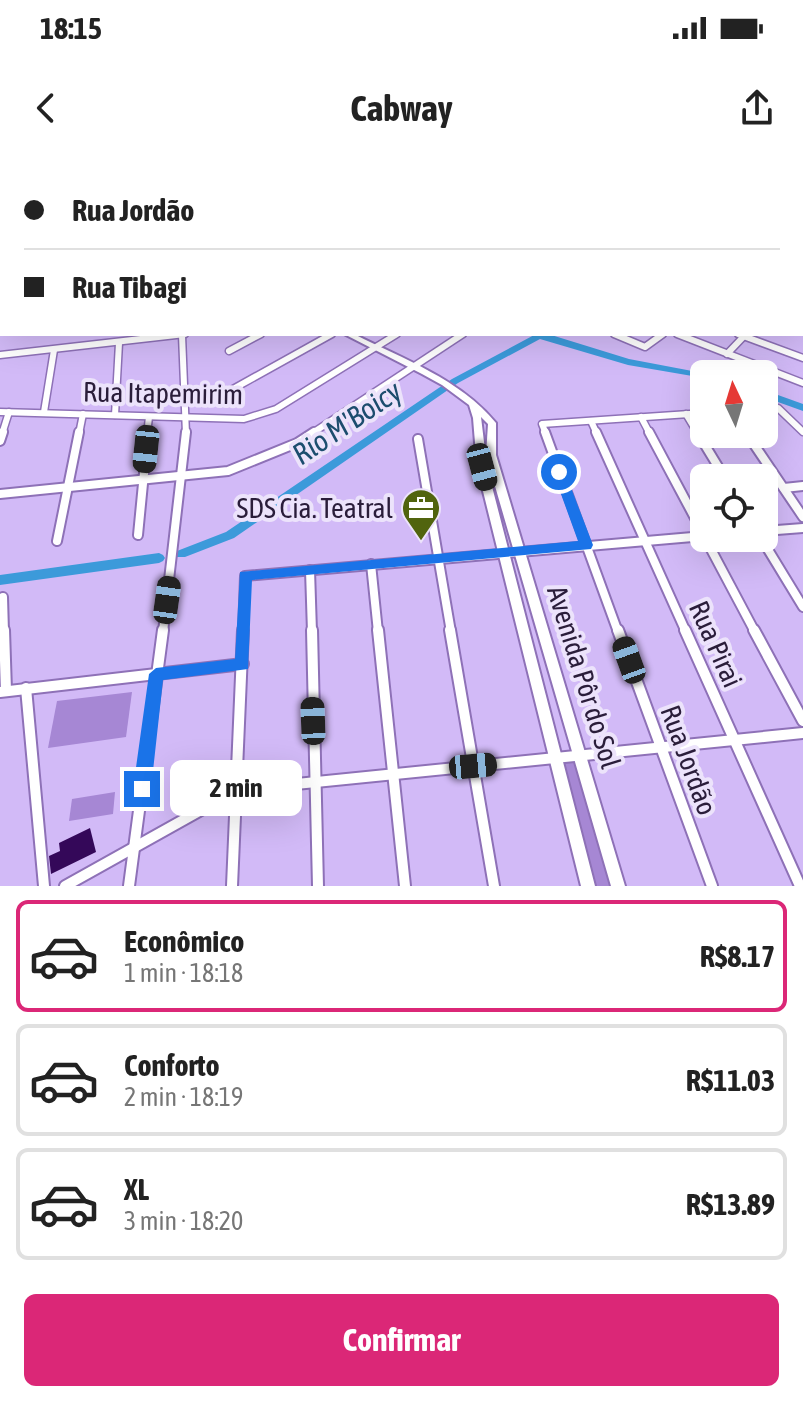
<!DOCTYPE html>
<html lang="pt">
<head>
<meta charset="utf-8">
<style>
  body { margin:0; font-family:"Asap Condensed",sans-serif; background:#f2f2f2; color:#222; height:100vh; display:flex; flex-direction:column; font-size:30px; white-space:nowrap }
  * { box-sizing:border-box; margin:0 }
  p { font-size:26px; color:#767676 }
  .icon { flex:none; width:44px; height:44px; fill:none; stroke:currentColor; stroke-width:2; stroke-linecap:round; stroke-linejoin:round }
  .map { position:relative; height:726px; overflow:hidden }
  .panel { display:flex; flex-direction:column; background:#fff; flex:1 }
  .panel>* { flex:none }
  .hud { position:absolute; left:0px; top:0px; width:804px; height:176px; box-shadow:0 8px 32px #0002; display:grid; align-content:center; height:176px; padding:0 24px; background:#fff }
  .needle { width:52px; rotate:356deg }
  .tools { position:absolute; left:690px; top:200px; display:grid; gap:16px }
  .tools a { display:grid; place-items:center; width:88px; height:88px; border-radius:12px; background:#fff; box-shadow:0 8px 32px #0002; font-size:40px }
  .end { position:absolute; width:36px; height:36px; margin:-18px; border:10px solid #1a73e8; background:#fff; box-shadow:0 0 0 4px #fff }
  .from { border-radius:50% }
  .bubble { position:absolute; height:56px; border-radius:12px; background:#fff; box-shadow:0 8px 32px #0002; font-size:26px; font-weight:700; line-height:56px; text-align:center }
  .car { position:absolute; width:24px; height:48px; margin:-24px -12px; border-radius:10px; box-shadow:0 0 6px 2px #0007; background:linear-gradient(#222 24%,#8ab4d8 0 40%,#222 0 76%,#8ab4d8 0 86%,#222 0) }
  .hud b { display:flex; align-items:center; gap:28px; height:76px; font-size:30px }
  .hud b+b { border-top:2px solid #e0e0e0 }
  .hud i { width:20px; height:20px; background:#222 }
  ul { padding:14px 0 0; list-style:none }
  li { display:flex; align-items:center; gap:24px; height:112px; margin:0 16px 12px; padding:0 8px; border:4px solid #e0e0e0; border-radius:12px }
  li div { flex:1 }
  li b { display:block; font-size:30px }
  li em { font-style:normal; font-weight:700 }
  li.active { border-color:#db2777 }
  li>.icon { width:72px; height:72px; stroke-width:1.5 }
  .cta { display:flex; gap:16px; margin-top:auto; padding:16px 24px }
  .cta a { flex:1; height:92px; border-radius:12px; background:#db2777; color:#fff; font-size:32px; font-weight:700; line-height:92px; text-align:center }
  .status { display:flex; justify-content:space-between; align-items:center; height:56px; padding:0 40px; background:#fff; direction:ltr }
  .status svg { height:22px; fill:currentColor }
  header { display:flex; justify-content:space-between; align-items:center; height:104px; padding:0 24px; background:#fff; font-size:36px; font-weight:700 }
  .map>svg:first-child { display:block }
  .green { fill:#a687d4 }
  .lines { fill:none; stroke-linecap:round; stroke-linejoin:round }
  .river { fill:#3c9ada; fill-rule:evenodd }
  .building { fill:#340859 }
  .minor-far3-casing { stroke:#8e71b7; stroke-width:7 }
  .minor-far2-casing { stroke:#8e71b7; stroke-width:9 }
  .minor-far1-casing { stroke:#8e71b7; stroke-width:12 }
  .minor-casing { stroke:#8e71b7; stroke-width:14 }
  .tertiary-casing { stroke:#8e71b7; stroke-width:4 }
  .secondary-casing { stroke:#8e71b7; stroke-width:4 }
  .primary-casing { stroke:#fff; stroke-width:4 }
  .minor-far3 { stroke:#fff; stroke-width:5 }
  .minor-far2 { stroke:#fff; stroke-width:6 }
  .minor-far1 { stroke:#fff; stroke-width:8 }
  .minor { stroke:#fff; stroke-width:10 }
  .tertiary { fill:#fff; fill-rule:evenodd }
  .secondary { fill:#f8e0e6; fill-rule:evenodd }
  .primary { fill:#f2c0ce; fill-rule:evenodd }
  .route { fill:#1a73e8 }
  .labels { text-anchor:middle; stroke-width:8; stroke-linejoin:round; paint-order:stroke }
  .street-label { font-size:28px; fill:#2a1d3a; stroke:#ece3fb }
  .poi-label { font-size:28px; fill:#2a1d3a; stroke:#ece3fb; text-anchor:end }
  .water-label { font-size:30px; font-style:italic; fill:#1c4d6e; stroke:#ece3fb }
</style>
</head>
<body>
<div class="status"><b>18:15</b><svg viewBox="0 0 49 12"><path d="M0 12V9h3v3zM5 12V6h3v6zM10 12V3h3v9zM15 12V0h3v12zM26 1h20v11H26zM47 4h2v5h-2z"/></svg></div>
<header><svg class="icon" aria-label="back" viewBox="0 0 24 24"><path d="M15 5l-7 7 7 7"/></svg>Cabway<svg class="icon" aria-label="share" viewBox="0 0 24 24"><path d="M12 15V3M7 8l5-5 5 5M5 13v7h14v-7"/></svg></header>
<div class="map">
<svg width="803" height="726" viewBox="0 0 803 726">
  <rect width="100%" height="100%" fill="#d2baf7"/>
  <g class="green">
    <path d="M132,532L126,577L48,588L57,541Z"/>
    <path d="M574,600L585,624L615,726H592L561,605Z"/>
    <path d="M115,632L113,654L69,661L72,639Z"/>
  </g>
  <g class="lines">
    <g class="river">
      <path d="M536,174H548L629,199L708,214H704V218L628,205L540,179L458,223L234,378L185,397H177L175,394L177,391L226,372L452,219Z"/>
      <path d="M764,230L803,244V251L764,237Z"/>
      <path d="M159,393L163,395L165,398L163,401L159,403L0,425V415Z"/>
    </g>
  </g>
  <path class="building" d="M90,668L96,692L51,714L49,696L60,691L59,683Z"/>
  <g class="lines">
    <defs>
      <g id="minor-far3">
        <path d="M64,0L68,2"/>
        <path d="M130,0L135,2"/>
        <path d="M615,0L622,2"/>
        <path d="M737,0L742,2"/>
        <path d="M777,0L784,2"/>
        <path d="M155,2L160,0"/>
        <path d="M201,2L207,0"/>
        <path d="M248,2L254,0"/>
        <path d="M297,2L302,0"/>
        <path d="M344,2L349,0"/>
        <path d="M391,2L396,0"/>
        <path d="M440,2L444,0"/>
        <path d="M487,2L491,0"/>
        <path d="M583,2L586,0"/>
        <path d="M630,2L634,0"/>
        <path d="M680,2L683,0"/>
        <path d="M794,2L797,0"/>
      </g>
      <g id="minor-far2">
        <path d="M614,174L645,187L663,174"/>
        <path d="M677,174L803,223"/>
        <path d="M738,174L803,198"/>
        <path d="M182,175L186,274"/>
        <path d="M229,191L261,174"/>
        <path d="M727,194L746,174"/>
        <path d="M0,195L185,174"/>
        <path d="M233,229L332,174"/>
        <path d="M764,249L778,248L803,272"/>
        <path d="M0,252L244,259L276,249L397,174"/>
        <path d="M44,252L54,190"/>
        <path d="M686,254L698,274"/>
        <path d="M115,255L119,183"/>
        <path d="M641,257L650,274"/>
        <path d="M591,261L597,274"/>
        <path d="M2,274L9,252"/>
        <path d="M79,274L83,254"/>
        <path d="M147,274L149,257"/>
        <path d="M311,274L463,174"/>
        <path d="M546,274L542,264L704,253"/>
      </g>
      <g id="minor-far1">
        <path d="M545,272L618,472"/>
        <path d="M596,272L686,472"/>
        <path d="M649,272L704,375"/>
        <path d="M697,272L725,318"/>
        <path d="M747,274L803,357"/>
        <path d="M418,279L451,472"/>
        <path d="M0,281L3,272"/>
        <path d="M784,328L803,326"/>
        <path d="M0,334L228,311L297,283L314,272"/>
        <path d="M764,371L803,368"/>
        <path d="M138,375L148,272"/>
        <path d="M705,378L755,472"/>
        <path d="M761,378L803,447"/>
        <path d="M57,381L79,272"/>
        <path d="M371,404L378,472"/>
        <path d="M310,410L312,472"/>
        <path d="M3,437L4,472"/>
        <path d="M163,472L186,272"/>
        <path d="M243,472L245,416L704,376"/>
      </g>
      <g id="minor">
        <path d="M4,470L6,531"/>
        <path d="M312,470L318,726"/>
        <path d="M378,470L405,726"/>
        <path d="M450,470L494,726"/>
        <path d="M618,470L712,726"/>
        <path d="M685,470L800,726"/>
        <path d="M754,470L803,561"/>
        <path d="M26,528L44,726"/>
        <path d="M0,532L243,504"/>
        <path d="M65,726L237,630L803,573"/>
        <path d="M129,726L163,470"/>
        <path d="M232,726L243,470"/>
      </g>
      <path id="tertiary" d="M344,174H354C403,199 460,219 496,263V295L625,726H611L486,295L488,264L481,257L487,307L595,726H581L477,307L473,258L469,245L442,225L422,214Z"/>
      <g id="secondary">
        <path d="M406,0H415L418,2H409Z"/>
        <rect x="802" y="143" width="1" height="5"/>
      </g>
      <g id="primary">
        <path d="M181,0L178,2H169L172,0Z"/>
        <rect x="0" y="64" width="2" height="4"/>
      </g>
    </defs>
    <use href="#minor-far3" class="minor-far3-casing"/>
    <use href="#minor-far2" class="minor-far2-casing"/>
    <use href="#minor-far1" class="minor-far1-casing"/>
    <use href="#minor" class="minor-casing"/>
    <use href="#tertiary" class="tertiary-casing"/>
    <use href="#secondary" class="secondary-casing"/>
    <use href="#primary" class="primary-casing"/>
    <use href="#minor-far3" class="minor-far3"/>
    <use href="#minor-far2" class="minor-far2"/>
    <use href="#minor-far1" class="minor-far1"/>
    <use href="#minor" class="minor"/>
    <use href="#tertiary" class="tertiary"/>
    <use href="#secondary" class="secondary"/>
    <use href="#primary" class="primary"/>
  </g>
  <path class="route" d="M559,308L565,312L593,385L591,389L252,420L248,509L163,520L151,629L148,635L142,637L136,635L133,629L149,514L156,508L235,499L240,412L578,381L553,312Z"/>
  <defs>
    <symbol id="office-pin" viewBox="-11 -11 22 30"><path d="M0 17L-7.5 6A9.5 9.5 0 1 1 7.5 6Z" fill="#51640e" stroke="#ece3fb"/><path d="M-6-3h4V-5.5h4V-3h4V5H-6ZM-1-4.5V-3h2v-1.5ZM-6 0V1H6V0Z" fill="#fff"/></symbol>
  </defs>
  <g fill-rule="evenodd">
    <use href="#office-pin" x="399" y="326" width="44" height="60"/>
  </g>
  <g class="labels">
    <g class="street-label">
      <text transform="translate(163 233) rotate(1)" y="10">Rua Itapemirim</text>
      <text transform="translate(716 484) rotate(66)" y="10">Rua Pirai</text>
      <text transform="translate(584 517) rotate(73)" y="10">Avenida Pôr do Sol</text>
      <text transform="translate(689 600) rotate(70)" y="10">Rua Jordão</text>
    </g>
    <g class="poi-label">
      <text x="393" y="358">SDS Cia. Teatral</text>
    </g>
    <g class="water-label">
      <text transform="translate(347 263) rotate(-34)" y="10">Rio M'Boicy</text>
    </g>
  </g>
</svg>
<div class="tools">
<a><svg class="needle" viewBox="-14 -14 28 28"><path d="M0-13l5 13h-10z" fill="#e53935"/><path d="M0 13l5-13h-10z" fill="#767676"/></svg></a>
<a><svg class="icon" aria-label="locate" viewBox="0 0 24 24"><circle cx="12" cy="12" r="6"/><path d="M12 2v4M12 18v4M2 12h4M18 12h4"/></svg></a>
</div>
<i class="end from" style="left:559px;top:312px"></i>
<i class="end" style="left:142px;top:629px"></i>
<div class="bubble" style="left:170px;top:600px;width:132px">2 min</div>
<i class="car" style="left:146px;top:289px;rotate:186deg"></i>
<i class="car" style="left:482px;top:307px;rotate:165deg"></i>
<i class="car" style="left:167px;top:440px;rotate:8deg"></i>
<i class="car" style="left:629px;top:500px;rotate:340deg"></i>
<i class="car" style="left:313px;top:561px;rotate:358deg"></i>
<i class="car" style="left:473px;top:606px;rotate:85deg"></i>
<div class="hud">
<b><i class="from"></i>Rua Jordão</b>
<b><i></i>Rua Tibagi</b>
</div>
</div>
<section class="panel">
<ul>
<li class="active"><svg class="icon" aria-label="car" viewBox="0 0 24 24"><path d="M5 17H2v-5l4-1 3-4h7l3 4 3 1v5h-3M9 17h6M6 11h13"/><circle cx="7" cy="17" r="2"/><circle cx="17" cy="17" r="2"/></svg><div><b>Econômico</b><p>1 min · 18:18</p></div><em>R$8.17</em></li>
<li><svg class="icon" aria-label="car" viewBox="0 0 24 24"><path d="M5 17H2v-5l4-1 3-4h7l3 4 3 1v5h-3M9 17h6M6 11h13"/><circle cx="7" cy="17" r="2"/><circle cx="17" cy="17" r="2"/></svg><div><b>Conforto</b><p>2 min · 18:19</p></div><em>R$11.03</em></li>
<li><svg class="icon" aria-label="car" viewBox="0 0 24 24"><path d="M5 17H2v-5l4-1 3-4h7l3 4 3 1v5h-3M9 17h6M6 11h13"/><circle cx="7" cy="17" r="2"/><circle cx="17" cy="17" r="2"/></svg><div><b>XL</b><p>3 min · 18:20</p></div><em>R$13.89</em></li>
</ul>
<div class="cta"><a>Confirmar</a></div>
</section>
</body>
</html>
